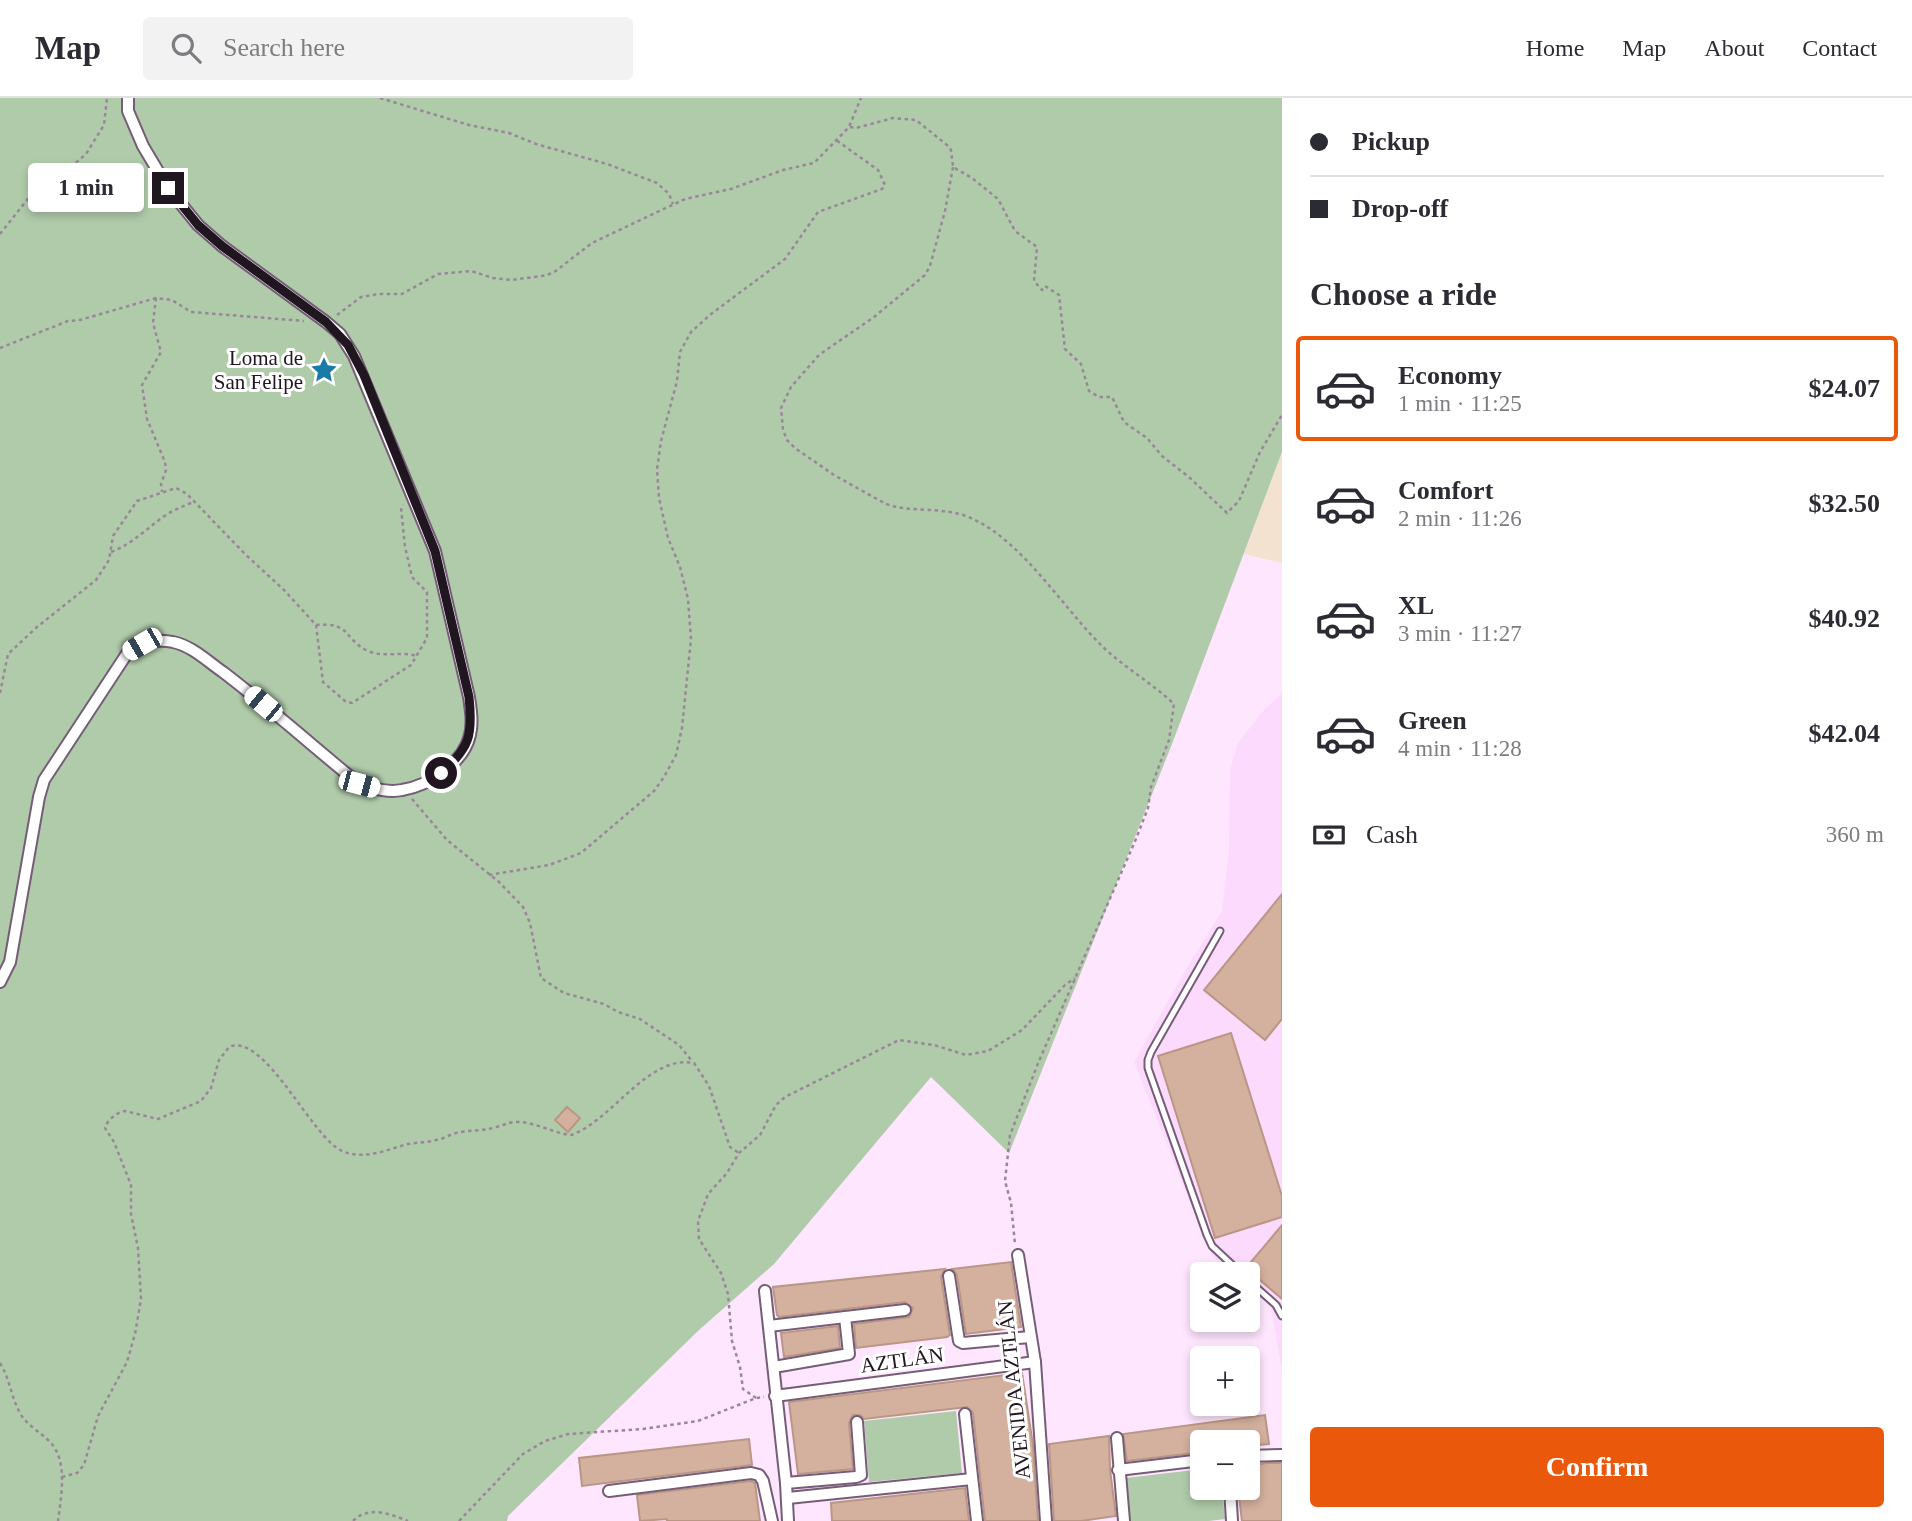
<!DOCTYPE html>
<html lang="en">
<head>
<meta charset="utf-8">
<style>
  body { margin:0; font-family:"Times New Roman",serif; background:#f2f2f3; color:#2b2b33; height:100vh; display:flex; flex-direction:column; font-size:26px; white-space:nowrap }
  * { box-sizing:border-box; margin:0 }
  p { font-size:23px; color:#7c7c81 }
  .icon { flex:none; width:38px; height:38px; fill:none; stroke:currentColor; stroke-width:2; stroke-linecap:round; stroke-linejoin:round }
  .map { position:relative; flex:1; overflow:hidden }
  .panel { display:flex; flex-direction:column; background:#fff; width:630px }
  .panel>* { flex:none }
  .guide { display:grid; align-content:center; height:154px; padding:0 28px; background:#fff }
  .tools { position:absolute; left:1190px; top:1164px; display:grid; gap:14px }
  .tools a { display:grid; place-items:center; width:70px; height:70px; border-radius:7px; background:#fff; box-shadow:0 4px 10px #0003; font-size:35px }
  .end { position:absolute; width:32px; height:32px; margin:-16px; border:9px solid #201620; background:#fff; box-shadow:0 0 0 4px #fff }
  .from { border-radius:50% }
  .bubble { position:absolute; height:49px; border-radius:7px; background:#fff; box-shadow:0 4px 10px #0003; font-size:23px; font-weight:700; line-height:49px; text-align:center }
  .car { position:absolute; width:21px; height:42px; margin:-21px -10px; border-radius:9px; box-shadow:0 0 5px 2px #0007; background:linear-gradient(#fff 24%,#345 0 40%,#fff 0 76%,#345 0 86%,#fff 0) }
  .guide b { display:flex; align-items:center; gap:24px; height:66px; font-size:26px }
  .guide b+b { border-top:2px solid #e1e1e2 }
  .guide i { width:18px; height:18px; background:#2b2b33 }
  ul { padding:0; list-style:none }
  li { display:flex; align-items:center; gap:21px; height:105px; margin:0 14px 10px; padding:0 14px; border:4px solid transparent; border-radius:7px }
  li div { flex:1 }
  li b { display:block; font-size:26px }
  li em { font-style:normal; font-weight:700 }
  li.active { border-color:#ea580c }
  li>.icon { width:63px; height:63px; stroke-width:1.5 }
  h2 { padding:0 28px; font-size:32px; line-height:84px }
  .pay { display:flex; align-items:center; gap:18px; height:77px; padding:0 28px; font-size:26px }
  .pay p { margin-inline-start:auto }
  .action { display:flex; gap:14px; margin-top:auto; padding:14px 28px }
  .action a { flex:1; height:80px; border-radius:7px; background:#ea580c; color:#fff; font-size:28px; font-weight:700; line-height:80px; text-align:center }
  header { display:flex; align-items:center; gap:42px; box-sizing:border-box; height:98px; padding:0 35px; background:#fff; border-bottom:2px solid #e1e1e2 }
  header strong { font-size:33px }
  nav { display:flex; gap:38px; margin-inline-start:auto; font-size:24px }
  .search { width:490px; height:63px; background:#f2f2f3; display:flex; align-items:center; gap:18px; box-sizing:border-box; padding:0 24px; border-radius:7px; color:#7c7c81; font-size:26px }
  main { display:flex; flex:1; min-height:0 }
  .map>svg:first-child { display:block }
  .built { fill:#fcdafd }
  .education { fill:#f4e2d1 }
  .green { fill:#b0cbaa }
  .building { fill:#d4b09e; stroke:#ba9684; stroke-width:2 }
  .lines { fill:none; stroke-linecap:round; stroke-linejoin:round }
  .service-casing { stroke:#765d77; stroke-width:9 }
  .minor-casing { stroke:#765d77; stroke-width:14 }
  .path { stroke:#998799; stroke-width:2.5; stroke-dasharray:3.5 3.5; stroke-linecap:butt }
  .service { stroke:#fff; stroke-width:5 }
  .minor { stroke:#fff; stroke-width:10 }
  .route { stroke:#201620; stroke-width:9 }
  .labels { text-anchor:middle; stroke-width:6; stroke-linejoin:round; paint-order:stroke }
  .poi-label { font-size:21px; fill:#201620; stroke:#fff; text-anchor:end }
  .street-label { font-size:21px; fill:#201620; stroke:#fff }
</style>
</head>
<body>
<header>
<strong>Map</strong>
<div class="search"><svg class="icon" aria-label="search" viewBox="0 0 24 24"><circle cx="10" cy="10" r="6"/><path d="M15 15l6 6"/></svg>Search here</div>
<nav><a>Home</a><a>Map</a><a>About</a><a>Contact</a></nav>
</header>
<main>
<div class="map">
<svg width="1282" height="1423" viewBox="0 0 1282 1423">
  <rect width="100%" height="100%" fill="#fee6fe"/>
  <path class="built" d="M1282,595V1273L1271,1209L1248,1189V1176H1233L1211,1157L1134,964L1183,876L1222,813L1229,754L1230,672L1238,645L1263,613Z"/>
  <path class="education" d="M1282,354V465L1244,456Z"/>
  <g class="green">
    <path d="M0,0H1282V354L1172,646L1009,1055L931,979L774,1166L699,1232L508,1418L507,1423H0Z"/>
    <path d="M956,1313L962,1375L869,1384L864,1323Z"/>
    <path d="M1202,1371V1390H1222L1225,1421L1209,1423H1129L1126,1380Z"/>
  </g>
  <g class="building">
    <path d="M1282,796V921L1265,942L1204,892Z"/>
    <path d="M1231,935L1282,1098V1119L1215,1140L1158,958Z"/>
    <path d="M567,1009L580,1020L568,1034L555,1022Z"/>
    <path d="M1282,1127V1201L1246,1170Z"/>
    <path d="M1011,1164L1021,1229L966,1236L957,1177L952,1171Z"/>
    <path d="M945,1171L941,1179L950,1237L947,1239L856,1250L854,1226L909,1219L913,1210L905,1204L779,1219L777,1217L773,1189Z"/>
    <path d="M838,1228L840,1250L784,1259L781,1235Z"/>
    <path d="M1022,1275L1033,1347L1038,1423H985L973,1315L967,1309L864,1321L860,1317H853L849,1325L853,1371L798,1376L789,1304Z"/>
    <path d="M1265,1317L1269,1346L1248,1348V1342L1202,1344V1354L1127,1363L1123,1336Z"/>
    <path d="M1109,1338L1110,1372L1116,1418L1081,1423H1054L1049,1346Z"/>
    <path d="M749,1341L752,1367L582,1388L579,1360Z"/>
    <path d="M1267,1365H1282V1423H1242L1238,1390H1248V1368Z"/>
    <path d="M751,1383L755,1385L760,1423H667V1421L640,1423L637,1397Z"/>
    <path d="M965,1390L969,1423H832L831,1405Z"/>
  </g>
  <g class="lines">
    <defs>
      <g id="service">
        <path d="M1220,833L1151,954L1148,962V970L1207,1137L1212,1148L1242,1176"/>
        <path d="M1248,1182L1276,1207L1282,1218"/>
      </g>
      <g id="minor">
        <path d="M0,884L10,864L39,699L44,682L128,554C143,545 156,540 173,544C192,548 207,563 223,574C270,610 314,649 359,686C373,690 387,695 402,692C428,688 464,665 470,637C473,625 471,612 469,599L435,453L354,258L340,236L326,224L222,148L198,127L168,90L143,48L128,13V0"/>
        <path d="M1018,1157L1035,1264L1046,1423"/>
        <path d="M949,1178L959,1243L963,1245L1030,1239"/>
        <path d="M765,1193L786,1385L788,1423"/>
        <path d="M769,1228L905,1212"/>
        <path d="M774,1269L849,1256L845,1219"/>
        <path d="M775,1298L1035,1264"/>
        <path d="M965,1316L977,1423"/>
        <path d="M1117,1340L1124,1423"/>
        <path d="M1248,1358L1282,1357"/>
        <path d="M1118,1372L1202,1362"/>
        <path d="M786,1385L856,1379L861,1377L857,1324"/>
        <path d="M1230,1390L1232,1423"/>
        <path d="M609,1393L751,1375L759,1377L763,1383L772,1423"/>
        <path d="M788,1400L972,1381"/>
      </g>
    </defs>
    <use href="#service" class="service-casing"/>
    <use href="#minor" class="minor-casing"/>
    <g class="path">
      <path d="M380,0L469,27L509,35L536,46L607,66L657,85L669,96L673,106"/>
      <path d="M850,29L856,30L893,20L916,22L947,47L951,52L953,69L972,80L998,101L1015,133L1037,149L1034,183L1042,192L1045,188L1059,197L1065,251L1081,266L1089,293L1099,299H1112L1124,324L1147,340L1162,358L1190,380L1227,415L1239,403L1260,354L1282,317"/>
      <path d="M953,69L945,113L930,168L925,177L874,219L819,257L791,289L781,310L783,332L787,342L795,350L834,377L884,405C908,416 945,407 973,421C1023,444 1064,511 1103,549C1125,570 1152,585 1174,606L1169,642L1151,689L1148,710L1136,741L1039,963L1010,1037L1005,1083L1011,1105L1015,1146"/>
      <path d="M0,136L31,97L78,63L86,56L104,27L107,0"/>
      <path d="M156,200L153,225L161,254L142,287L147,321L165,364L166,372L161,386L162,394"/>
      <path d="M337,217L361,199L378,196H402L438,176L471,173L493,180L511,182L542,178L553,175L592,145L685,101L731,91L783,72L814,65L849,29L861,0"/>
      <path d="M0,250L68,223L80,222L156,200L172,202L191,214L304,223"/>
      <path d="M111,454C132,446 145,432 163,419C173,412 183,408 194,404"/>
      <path d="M316,527C352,524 343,541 368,553C383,560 400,553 417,558"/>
      <path d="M0,595L8,556L37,529L96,482L109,462L113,438L137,403L176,390L187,396L245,456L284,492L316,527L323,584L345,603L352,605L411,567L427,540V494L412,479L405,449L401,410L403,407"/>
      <path d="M412,701L447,742L499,784L523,809L530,825L541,880L564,895L604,906L618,914L640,921L679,947L692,963"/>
      <path d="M489,777L549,767L581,755L654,693L664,679L676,657L682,630L691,541L688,501L680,469L668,440L659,400L657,371L661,343L677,283L680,254L691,234L711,216L785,161L818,114L882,91L885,87L878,72L836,42"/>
      <path d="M0,1265C10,1281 11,1299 20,1315C27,1328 41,1334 51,1345C68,1364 61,1399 58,1423"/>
      <path d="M756,1300L743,1291L740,1269L732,1243L728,1196L721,1175L699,1141L698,1123L708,1096L727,1075L739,1055L760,1037L776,1007L785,999L899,942L934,947L966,957L988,953L1022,932L1065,887L1075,880"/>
      <path d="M62,1379L77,1375L84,1367L98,1318L127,1264L135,1236L141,1201L138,1150L131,1116V1087L114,1044L105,1030C107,1022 117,1014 125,1013L158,1021L201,1003L211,990L219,962L229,949C264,933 312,1040 342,1053C363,1062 384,1053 404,1047C415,1044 426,1045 436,1042C443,1041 449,1037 456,1035C468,1032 481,1033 493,1030C501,1028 507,1025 514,1024C534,1023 552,1035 571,1037C611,1024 648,956 694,965L709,988L730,1049L739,1055"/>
      <path d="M353,1423C369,1407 390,1416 408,1423"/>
      <path d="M459,1423L523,1356L545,1343L568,1336L643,1331L698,1323L756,1300L764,1299"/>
    </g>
    <use href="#service" class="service"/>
    <use href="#minor" class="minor"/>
  </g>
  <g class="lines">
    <path class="route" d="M168,90L198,127L222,148L326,224L348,247L364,277L435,453L469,599C473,637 470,650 441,675"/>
  </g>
  <defs>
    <symbol id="sight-bare" viewBox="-9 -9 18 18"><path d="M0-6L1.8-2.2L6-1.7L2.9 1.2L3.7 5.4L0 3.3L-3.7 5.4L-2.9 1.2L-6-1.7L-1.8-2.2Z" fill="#197ba7" stroke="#fff" stroke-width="2.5" paint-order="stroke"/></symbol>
  </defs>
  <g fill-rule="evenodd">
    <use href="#sight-bare" x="305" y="253" width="38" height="38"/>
  </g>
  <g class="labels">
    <g class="poi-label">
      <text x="303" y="267">Loma de<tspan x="303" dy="24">San Felipe</tspan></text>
    </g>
    <g class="street-label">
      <text transform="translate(902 1262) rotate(-8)" y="7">AZTLÁN</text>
      <text transform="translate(1014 1292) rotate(-96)" y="7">AVENIDA AZTLÁN</text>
    </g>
  </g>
</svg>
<div class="tools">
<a><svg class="icon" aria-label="layers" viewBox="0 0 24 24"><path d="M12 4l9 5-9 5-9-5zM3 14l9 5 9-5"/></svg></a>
<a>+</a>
<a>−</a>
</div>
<i class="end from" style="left:441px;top:675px"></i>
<i class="end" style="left:168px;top:90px"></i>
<div class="bubble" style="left:28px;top:65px;width:116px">1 min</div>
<i class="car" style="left:142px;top:546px;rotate:240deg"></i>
<i class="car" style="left:263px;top:606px;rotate:310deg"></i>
<i class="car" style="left:359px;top:686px;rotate:105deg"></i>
</div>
<section class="panel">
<div class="guide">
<b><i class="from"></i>Pickup</b>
<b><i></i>Drop-off</b>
</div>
<h2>Choose a ride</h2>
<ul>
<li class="active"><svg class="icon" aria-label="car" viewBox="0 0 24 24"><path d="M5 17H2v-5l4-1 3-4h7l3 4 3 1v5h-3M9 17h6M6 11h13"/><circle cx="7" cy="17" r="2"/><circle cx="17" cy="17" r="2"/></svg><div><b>Economy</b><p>1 min · 11:25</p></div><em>$24.07</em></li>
<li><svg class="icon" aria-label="car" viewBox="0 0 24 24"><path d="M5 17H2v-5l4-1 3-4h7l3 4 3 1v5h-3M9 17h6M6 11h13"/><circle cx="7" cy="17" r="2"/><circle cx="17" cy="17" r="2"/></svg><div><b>Comfort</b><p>2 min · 11:26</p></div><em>$32.50</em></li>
<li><svg class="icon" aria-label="car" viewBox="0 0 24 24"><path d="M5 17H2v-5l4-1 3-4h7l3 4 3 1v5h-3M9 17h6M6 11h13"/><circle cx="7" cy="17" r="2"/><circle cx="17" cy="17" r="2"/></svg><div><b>XL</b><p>3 min · 11:27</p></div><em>$40.92</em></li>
<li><svg class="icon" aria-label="car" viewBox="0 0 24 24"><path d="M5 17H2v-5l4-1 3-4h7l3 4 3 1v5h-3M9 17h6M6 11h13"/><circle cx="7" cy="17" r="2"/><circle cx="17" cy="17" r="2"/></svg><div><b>Green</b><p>4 min · 11:28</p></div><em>$42.04</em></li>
</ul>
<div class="pay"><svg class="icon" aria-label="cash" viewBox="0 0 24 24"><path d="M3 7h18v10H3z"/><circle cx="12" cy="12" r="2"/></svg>Cash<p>360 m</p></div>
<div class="action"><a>Confirm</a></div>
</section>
</main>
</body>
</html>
